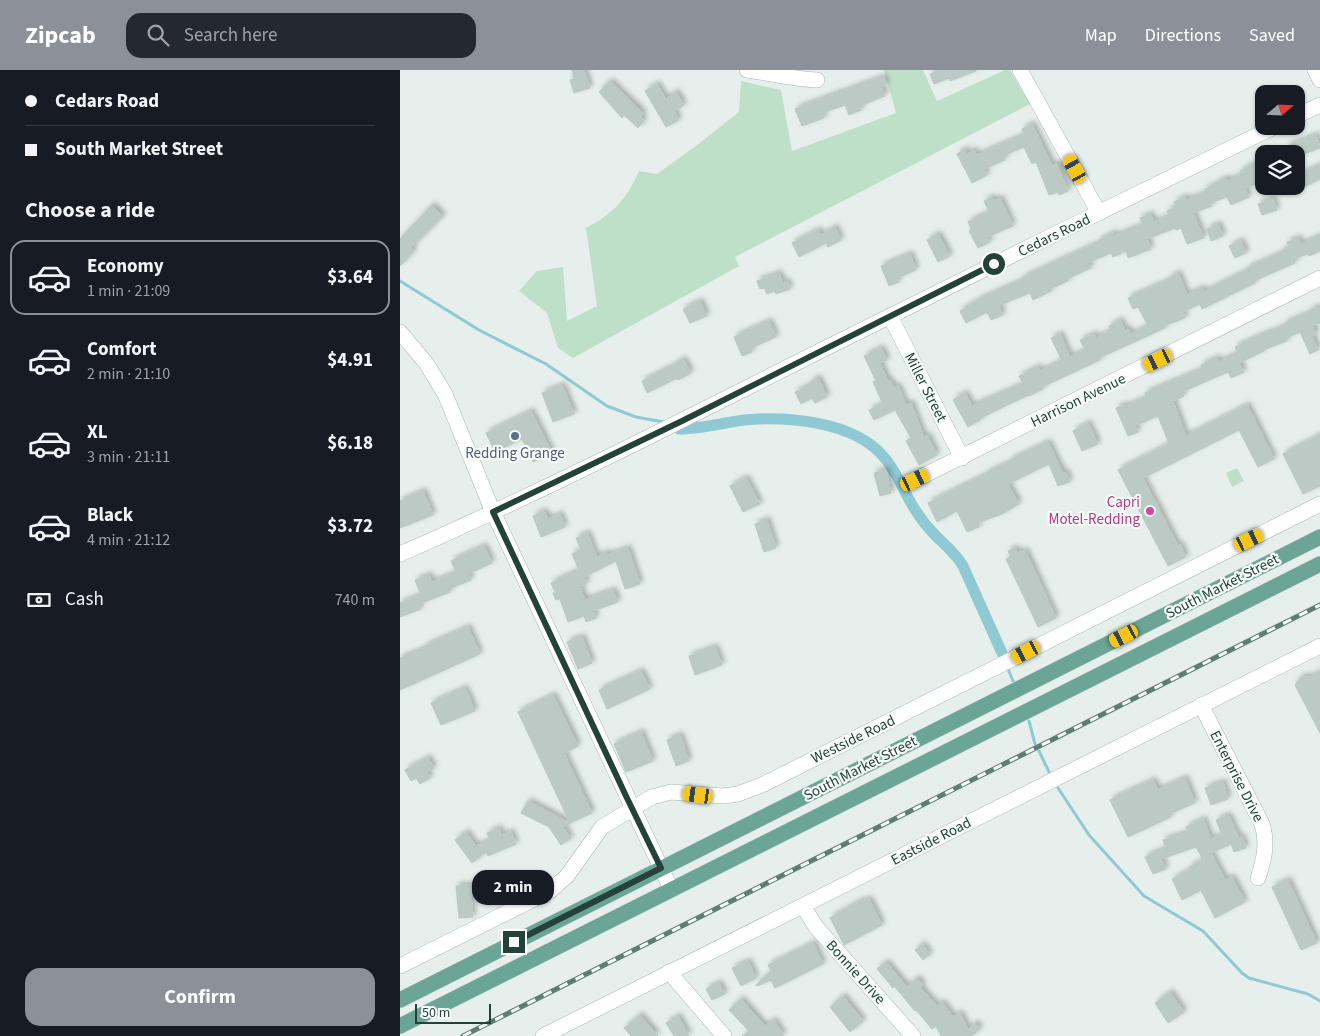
<!DOCTYPE html>
<html lang="en">
<head>
<meta charset="utf-8">
<style>
  body { margin:0; font-family:"Source Sans 3",sans-serif; background:#242831; color:#f1f3f6; height:100vh; display:flex; flex-direction:column; font-size:19px; white-space:nowrap }
  * { box-sizing:border-box; margin:0 }
  p { font-size:16px; color:#9ea1a6 }
  .icon { flex:none; width:28px; height:28px; fill:none; stroke:currentColor; stroke-width:2; stroke-linecap:round; stroke-linejoin:round }
  .map { position:relative; flex:1; overflow:hidden }
  .drawer { display:flex; flex-direction:column; background:#171b24; width:400px }
  .drawer>* { flex:none }
  .banner { display:grid; align-content:center; height:110px; padding:0 25px; background:#171b24 }
  .needle { width:32px; rotate:71deg }
  .tools { position:absolute; left:855px; top:15px; display:grid; gap:10px }
  .tools a { display:grid; place-items:center; width:50px; height:50px; border-radius:10px; background:#171b24; box-shadow:0 1px 4px #0004; font-size:25px }
  .scale { position:absolute; left:15px; bottom:12px; width:76px; box-sizing:border-box; padding-left:5px; border:2px solid #24423a; border-top:0; font-size:14px; line-height:18px; white-space:nowrap; color:#24423a; -webkit-text-stroke:4px #f7fbf9; paint-order:stroke }
  .end { position:absolute; width:22px; height:22px; margin:-11px; border:6px solid #24423a; background:#fff; box-shadow:0 0 0 2px #fff }
  .from { border-radius:50% }
  .bubble { position:absolute; height:35px; border-radius:15px; background:#171b24; box-shadow:0 1px 4px #0004; font-size:16px; font-weight:700; line-height:35px; text-align:center }
  .car { position:absolute; width:15px; height:30px; margin:-15px -8px; border-radius:6px; box-shadow:0 0 4px 1px #0007; background:linear-gradient(#f5c518 24%,#345 0 40%,#f5c518 0 76%,#345 0 86%,#f5c518 0) }
  .banner b { display:flex; align-items:center; gap:18px; height:48px; font-size:19px }
  .banner b+b { border-top:1px solid #363941 }
  .banner i { width:12px; height:12px; background:#f1f3f6 }
  ul { padding:0; list-style:none }
  li { display:flex; align-items:center; gap:15px; height:75px; margin:0 10px 8px; padding:0 15px; border:2px solid transparent; border-radius:15px }
  li div { flex:1 }
  li b { display:block; font-size:19px }
  li em { font-style:normal; font-weight:700 }
  li.selected { border-color:#8c9099 }
  li>.icon { width:45px; height:45px; stroke-width:1.5 }
  h2 { padding:0 25px; font-size:22px; line-height:60px }
  .pay { display:flex; align-items:center; gap:12px; height:55px; padding:0 25px; font-size:19px }
  .pay p { margin-inline-start:auto }
  .primary-button { display:flex; gap:10px; margin-top:auto; padding:10px 25px }
  .primary-button a { flex:1; height:58px; border-radius:15px; background:#8c9099; color:#fff; font-size:20px; font-weight:700; line-height:58px; text-align:center }
  header { display:flex; align-items:center; gap:30px; box-sizing:border-box; height:70px; padding:0 25px; background:#8c9099; color:#fff }
  header strong { font-size:24px }
  nav { display:flex; gap:28px; margin-inline-start:auto; font-size:18px }
  .search { width:350px; height:45px; background:#242831; display:flex; align-items:center; gap:12px; box-sizing:border-box; padding:0 18px; border-radius:15px; color:#9ea1a6; font-size:19px }
  main { display:flex; flex:1; min-height:0 }
  .map>svg:first-child { display:block }
  .green { fill:#bfe0c8 }
  .lines { fill:none; stroke-linecap:round; stroke-linejoin:round }
  .stream { stroke:#8ec9d4; stroke-width:3 }
  .canal { stroke:#8ec9d4; stroke-width:11 }
  .building { fill:#bbcac4; stroke:#b8c9c2; filter:url(#shadow) }
  .minor-casing { stroke:#a8b8b2; stroke-width:16 }
  .major-casing { stroke:#c2cac8; stroke-width:16 }
  .minor { stroke:#fff; stroke-width:15 }
  .major { stroke:#6aa596; stroke-width:15 }
  .rail-casing { stroke:#5f7d75; stroke-width:5 }
  .rail { stroke:#f7fbf9; stroke-width:3; stroke-dasharray:9; stroke-linecap:butt }
  .route { stroke:#24423a; stroke-width:6 }
  .service-dot { fill:#5c6f8a; stroke:#f7fbf9; stroke-width:2 }
  .hotel-dot { fill:#d1479c; stroke:#f7fbf9; stroke-width:2 }
  .labels { text-anchor:middle; stroke-width:4.5; stroke-linejoin:round; paint-order:stroke }
  .street-label { font-size:15px; fill:#24423a; stroke:#f7fbf9 }
  .service-label { font-size:15px; fill:#4e5e75; stroke:#f7fbf9 }
  .hotel-label { font-size:15px; fill:#b23c85; stroke:#f7fbf9; text-anchor:end }
</style>
</head>
<body>
<header>
<strong>Zipcab</strong>
<div class="search"><svg class="icon" aria-label="search" viewBox="0 0 24 24"><circle cx="10" cy="10" r="6"/><path d="M15 15l6 6"/></svg>Search here</div>
<nav><a>Map</a><a>Directions</a><a>Saved</a></nav>
</header>
<main>
<section class="drawer">
<div class="banner">
<b><i class="from"></i>Cedars Road</b>
<b><i></i>South Market Street</b>
</div>
<h2>Choose a ride</h2>
<ul>
<li class="selected"><svg class="icon" aria-label="car" viewBox="0 0 24 24"><path d="M5 17H2v-5l4-1 3-4h7l3 4 3 1v5h-3M9 17h6M6 11h13"/><circle cx="7" cy="17" r="2"/><circle cx="17" cy="17" r="2"/></svg><div><b>Economy</b><p>1 min · 21:09</p></div><em>$3.64</em></li>
<li><svg class="icon" aria-label="car" viewBox="0 0 24 24"><path d="M5 17H2v-5l4-1 3-4h7l3 4 3 1v5h-3M9 17h6M6 11h13"/><circle cx="7" cy="17" r="2"/><circle cx="17" cy="17" r="2"/></svg><div><b>Comfort</b><p>2 min · 21:10</p></div><em>$4.91</em></li>
<li><svg class="icon" aria-label="car" viewBox="0 0 24 24"><path d="M5 17H2v-5l4-1 3-4h7l3 4 3 1v5h-3M9 17h6M6 11h13"/><circle cx="7" cy="17" r="2"/><circle cx="17" cy="17" r="2"/></svg><div><b>XL</b><p>3 min · 21:11</p></div><em>$6.18</em></li>
<li><svg class="icon" aria-label="car" viewBox="0 0 24 24"><path d="M5 17H2v-5l4-1 3-4h7l3 4 3 1v5h-3M9 17h6M6 11h13"/><circle cx="7" cy="17" r="2"/><circle cx="17" cy="17" r="2"/></svg><div><b>Black</b><p>4 min · 21:12</p></div><em>$3.72</em></li>
</ul>
<div class="pay"><svg class="icon" aria-label="cash" viewBox="0 0 24 24"><path d="M3 7h18v10H3z"/><circle cx="12" cy="12" r="2"/></svg>Cash<p>740 m</p></div>
<div class="primary-button"><a>Confirm</a></div>
</section>
<div class="map">
<svg width="920" height="966" viewBox="0 0 920 966">
  <defs>
    <filter id="shadow"><feDropShadow dx="3" dy="-3" stdDeviation="2.5" flood-color="#0004"/></filter>
  </defs>
  <rect width="100%" height="100%" fill="#e6efeb"/>
  <g class="green">
    <path d="M484,0H523L537,31L605,0H610L630,34L335,187L339,196L173,288L158,278L147,243L119,221L137,201L163,197L167,251L197,236L186,158C214,143 226,130 239,101L257,104L297,75L339,42L341,11L381,20L392,81L496,43Z"/>
    <path d="M837,398L844,411L832,417L826,403Z"/>
  </g>
  <g class="lines">
    <g class="stream">
      <path d="M0,211L79,260L146,294L207,336L236,347L264,352"/>
      <path d="M608,599L613,611"/>
      <path d="M629,651L635,674"/>
      <path d="M639,681L649,702"/>
      <path d="M658,718L689,765L744,826L803,861L842,903L849,908L908,924L920,931"/>
    </g>
    <path class="canal" d="M279,359C301,359 322,353 344,350C386,346 453,351 483,386C497,401 503,421 514,438C520,448 527,457 535,465C545,475 556,484 563,496L602,583"/>
  </g>
  <g class="building">
    <path d="M172,0H184L190,18L174,23L170,10L174,9Z"/>
    <path d="M540,0H576V1L550,11L549,8L534,14L530,4Z"/>
    <path d="M483,7L486,15L482,17L485,26L460,36L461,40L449,45L445,35L422,43L424,48L402,56L395,39Z"/>
    <path d="M210,11L244,44L241,47L244,51L238,58L224,45L222,48L199,22Z"/>
    <path d="M257,14L266,29L276,22L284,35L274,41L279,50L266,57L245,21Z"/>
    <path d="M632,54L652,95L657,94L668,121L659,125L658,122L649,125L636,92L632,94L624,77L603,86L605,90L584,99L587,105L572,113L557,84L565,79L567,84L574,80L577,85L619,67L624,64L622,59Z"/>
    <path d="M916,65L920,78L896,87V84H890L887,76Z"/>
    <path d="M864,89V110L845,119L849,127L831,135L827,127L810,133L812,136L793,143L804,168L787,174L781,158L776,160L775,158L747,169L751,179L728,188L726,181L713,187L711,183L688,193L691,198L667,209L668,211L650,219L651,221L633,230L630,223L605,233L599,237L603,245L591,250L587,242L566,253L560,241L580,229L623,210L622,208L641,199L700,172L699,170L713,163L714,166L743,155L740,148L750,144L754,152L769,146L767,141L776,137L774,132L785,127L787,130L806,123L805,119L817,114L816,113L826,108L828,111L842,104L840,101Z"/>
    <path d="M920,95V109L904,117L899,105Z"/>
    <path d="M592,127L593,131L600,128L613,156L587,167L590,172L578,178L569,161L571,159L568,152L589,142L584,131Z"/>
    <path d="M873,129L877,140L862,145L858,134Z"/>
    <path d="M32,135L43,146L11,178L14,181L0,196V169Z"/>
    <path d="M818,154L823,166L811,171L807,159Z"/>
    <path d="M435,157L441,170L428,177L426,173L399,187L392,173L418,160L421,165Z"/>
    <path d="M538,164L550,186L538,192L527,170Z"/>
    <path d="M920,166V181L909,186L908,184L894,189L895,193L854,211L855,213L802,239L800,234L783,242L785,248L764,256L765,258L699,288L700,290L642,317L643,319L629,326V325L605,336L579,349L580,350L568,357L553,330L565,323L572,336L623,314L619,306L638,297L640,301L662,291L651,268L660,264L670,287L685,280L680,270L694,264L696,268L711,260L709,256L720,250L725,260L728,259L731,264L748,256L738,237L733,239L728,228L770,210L769,208L778,203L787,225L802,218L804,222L848,200L847,198L882,183L881,181L889,178L887,172L898,168L901,174Z"/>
    <path d="M841,171L846,183L835,188L829,176Z"/>
    <path d="M510,184L516,200L497,208L499,212L489,216L481,196Z"/>
    <path d="M379,203L383,213L387,211L390,219L376,224L374,221L367,224L364,218L360,219L357,211Z"/>
    <path d="M300,231L307,246L290,253L283,239Z"/>
    <path d="M917,237L918,239L920,238V253L913,255L916,264L912,266L918,280L910,284L900,262L886,268L887,271L863,280L864,281L839,293L844,302L831,308L828,302L782,322L784,326L773,331L786,366L847,335L874,389L858,397L839,360L743,408L778,476L780,474L786,487L768,496L718,400L769,374L758,346L735,356L738,362L728,366L716,338L724,335V337L747,327L745,323L803,299L801,295L817,288L819,292L838,283L835,277L857,267L886,256L885,253L911,242L910,240Z"/>
    <path d="M369,251L376,267L351,278L352,282L342,286L334,267Z"/>
    <path d="M481,278L487,290L480,293L488,311L490,310L494,318L498,316L506,335L511,333L524,367L527,365L537,385L519,395L506,371L511,368L495,340L474,350L469,340L483,334L473,312L476,311L464,286Z"/>
    <path d="M283,289L291,303L278,310L277,308L247,323L242,311L271,297Z"/>
    <path d="M418,308L427,327L415,333L412,328L401,334L395,322L412,314L411,311Z"/>
    <path d="M162,315L174,344L153,352L142,323Z"/>
    <path d="M131,341L152,383L133,392L122,369L95,382L86,363Z"/>
    <path d="M688,353L698,374L682,381L673,361Z"/>
    <path d="M920,365V416L903,424L883,384Z"/>
    <path d="M648,372L663,403L666,402L670,412L658,416L649,394L608,414L619,434L602,444L577,453L579,457L567,462L557,441L537,452L528,433L587,404L586,403L611,392L610,390Z"/>
    <path d="M486,400L491,423L480,426L474,403Z"/>
    <path d="M346,408L360,434L343,442L330,416Z"/>
    <path d="M23,421L33,445L0,458V431Z"/>
    <path d="M144,441L148,449L160,444L165,457L141,467L133,446Z"/>
    <path d="M367,450L376,478L364,482L355,454Z"/>
    <path d="M187,463L197,487L206,482L207,485L228,478L240,514L225,519L216,491L184,507L187,513L180,517L185,530L213,520L218,532L193,541L196,548L186,552L184,546L168,552L160,529L156,530L153,523L155,522L151,513L179,500L172,484L181,480L176,468Z"/>
    <path d="M84,476L92,493L68,504L71,510L49,519L50,522L19,534L21,539L0,547V533L21,525L15,510L29,505L32,512L56,503L51,491Z"/>
    <path d="M615,478L618,483L625,480L656,548L638,557L606,489L611,487L608,481Z"/>
    <path d="M68,557L80,584L0,620V588L26,578L25,576Z"/>
    <path d="M182,567L192,593L178,599L167,572Z"/>
    <path d="M315,577L322,595L295,605L289,586Z"/>
    <path d="M241,601L250,619L207,639L199,620Z"/>
    <path d="M920,602V663L895,615L901,607H910Z"/>
    <path d="M65,618L75,641L41,655L31,633Z"/>
    <path d="M153,625L178,676L164,683L192,743L170,753L118,642Z"/>
    <path d="M241,662L253,691L226,702L214,674Z"/>
    <path d="M280,665L289,691L276,696L267,670Z"/>
    <path d="M28,688L34,698L27,702L30,708L20,714L16,708L11,711L5,700Z"/>
    <path d="M785,708L795,733L769,744L771,747L728,767L710,730L753,710L758,720Z"/>
    <path d="M823,712L828,729L811,735L805,718Z"/>
    <path d="M128,731L170,753L163,757L171,768L161,775L149,757L121,743Z"/>
    <path d="M828,745L839,768L842,767L846,778L834,782L831,774L811,783L825,810L832,807L845,832L815,848L801,820L782,830L772,809L791,800L789,797L803,790L796,777L761,789L766,799L753,804L745,787L766,778L763,770L789,762L786,757L803,749L811,769L822,765L816,750Z"/>
    <path d="M99,758L101,765L111,762L116,774L88,786L86,782L72,793L55,770L66,762L76,776L90,770L87,763Z"/>
    <path d="M888,810L917,873L901,880L872,817Z"/>
    <path d="M70,815L73,847L59,848L56,816Z"/>
    <path d="M469,829L482,855L444,875L430,848L459,832Z"/>
    <path d="M413,873L423,894L375,918L371,910L357,916L356,915L371,901L368,895Z"/>
    <path d="M522,874L530,884L523,890L515,880Z"/>
    <path d="M348,891L356,908L341,916L332,898Z"/>
    <path d="M486,892L507,917L517,908L523,915L520,917L537,936L542,932L553,947L560,943L568,959L575,953L580,958L572,966H541L536,956L532,959L516,940L515,941L494,916L493,918L477,899Z"/>
    <path d="M319,913L325,924L312,930L306,919Z"/>
    <path d="M770,922L784,942L768,953L755,933Z"/>
    <path d="M443,926L463,951L450,962L430,937Z"/>
    <path d="M341,929L365,956L374,950L384,966H342L349,961L329,940Z"/>
    <path d="M240,945L258,966H231L224,958Z"/>
    <path d="M278,946L289,966H274L266,953Z"/>
  </g>
  <g class="lines">
    <defs>
      <g id="minor">
        <path d="M347,0C370,3 393,9 417,10"/>
        <path d="M620,0L699,143"/>
        <path d="M915,0L920,10"/>
        <path d="M896,46L920,35"/>
        <path d="M490,246L562,388"/>
        <path d="M0,262L26,293L45,324L93,442L271,819"/>
        <path d="M515,410L920,208"/>
        <path d="M0,484C145,421 286,348 428,277C577,202 726,129 876,56"/>
        <path d="M801,635L862,754C868,773 864,790 858,808"/>
        <path d="M403,836L416,857L513,966"/>
        <path d="M0,896L150,821L167,806L202,757L252,727L271,722L323,726L338,724L364,714L920,434"/>
        <path d="M269,902L324,966"/>
        <path d="M143,966L920,576"/>
      </g>
      <g id="major">
        <path d="M0,930L920,467"/>
        <path d="M0,956L920,494"/>
      </g>
    </defs>
    <use href="#minor" class="minor-casing"/>
    <use href="#major" class="major-casing"/>
    <use href="#minor" class="minor"/>
    <use href="#major" class="major"/>
    <defs>
      <path id="rail" d="M63,966L920,535"/>
    </defs>
    <use href="#rail" class="rail-casing"/>
    <use href="#rail" class="rail"/>
  </g>
  <g class="lines">
    <path class="route" d="M114,872L261,798L226,726L93,442L282,351L594,194"/>
  </g>
  <circle class="service-dot" cx="115" cy="366" r="5"/>
  <circle class="hotel-dot" cx="750" cy="441" r="5"/>
  <g class="labels">
    <g class="street-label">
      <text transform="translate(654 165) rotate(-26)" y="5">Cedars Road</text>
      <text transform="translate(526 317) rotate(63)" y="5">Miller Street</text>
      <text transform="translate(678 330) rotate(-26)" y="5">Harrison Avenue</text>
      <text transform="translate(822 516) rotate(-27)" y="5">South Market Street</text>
      <text transform="translate(453 669) rotate(-26)" y="5">Westside Road</text>
      <text transform="translate(460 698) rotate(-27)" y="5">South Market Street</text>
      <text transform="translate(837 706) rotate(63)" y="5">Enterprise Drive</text>
      <text transform="translate(531 771) rotate(-27)" y="5">Eastside Road</text>
      <text transform="translate(456 902) rotate(48)" y="5">Bonnie Drive</text>
    </g>
    <g class="service-label">
      <text x="115" y="388">Redding Grange</text>
    </g>
    <g class="hotel-label">
      <text x="740" y="437">Capri<tspan x="740" dy="17">Motel-Redding</tspan></text>
    </g>
  </g>
</svg>
<div class="tools">
<a><svg class="needle" viewBox="-14 -14 28 28"><path d="M0-13l5 13h-10z" fill="#e53935"/><path d="M0 13l5-13h-10z" fill="#9ea1a6"/></svg></a>
<a><svg class="icon" aria-label="layers" viewBox="0 0 24 24"><path d="M12 4l9 5-9 5-9-5zM3 14l9 5 9-5"/></svg></a>
</div>
<div class="scale">50 m</div>
<i class="end from" style="left:594px;top:194px"></i>
<i class="end" style="left:114px;top:872px"></i>
<div class="bubble" style="left:72px;top:800px;width:82px">2 min</div>
<i class="car" style="left:675px;top:99px;rotate:331deg"></i>
<i class="car" style="left:758px;top:290px;rotate:244deg"></i>
<i class="car" style="left:515px;top:410px;rotate:64deg"></i>
<i class="car" style="left:849px;top:470px;rotate:64deg"></i>
<i class="car" style="left:724px;top:566px;rotate:243deg"></i>
<i class="car" style="left:626px;top:582px;rotate:243deg"></i>
<i class="car" style="left:298px;top:725px;rotate:278deg"></i>
</div>
</main>
</body>
</html>
